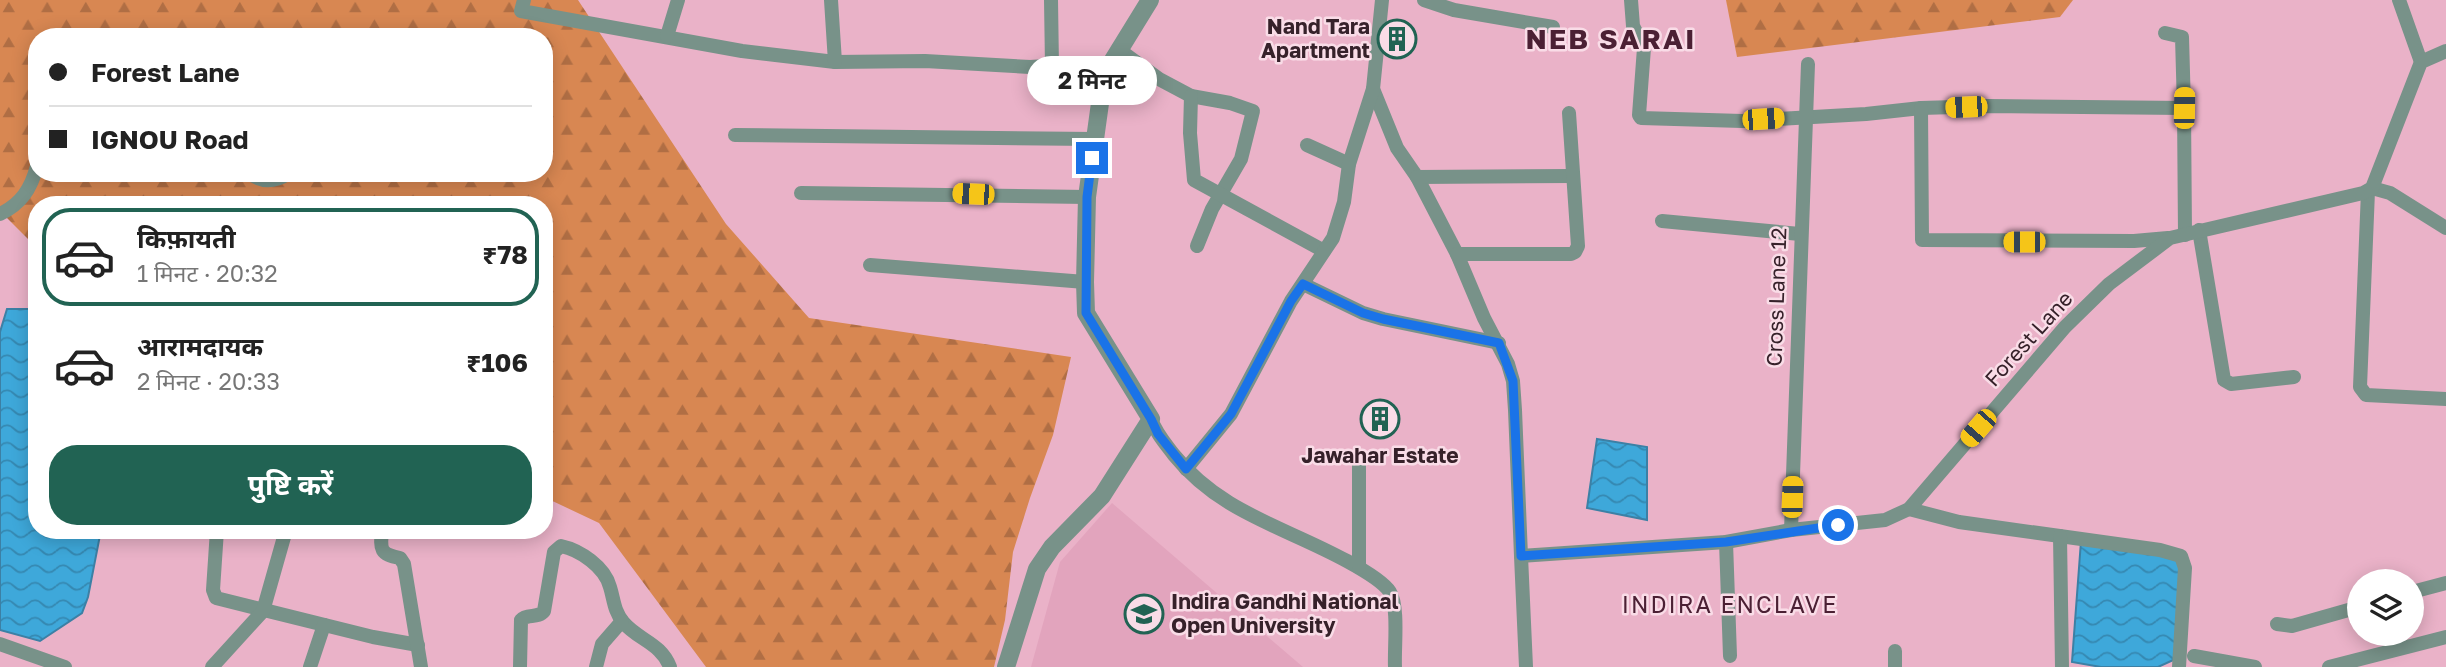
<!DOCTYPE html>
<html lang="hi">
<head>
<meta charset="utf-8">
<style>
  body { margin:0; font-family:"Golos Text","Noto Sans Devanagari",sans-serif; background:#f2f2f2; color:#222; height:100vh; display:flex; flex-direction:column; font-size:26px; white-space:nowrap }
  * { box-sizing:border-box; margin:0 }
  p { font-size:23px; color:#767676 }
  .icon { flex:none; width:38px; height:38px; fill:none; stroke:currentColor; stroke-width:2; stroke-linecap:round; stroke-linejoin:round }
  .map { position:relative; flex:1; overflow:hidden }
  .drawer { position:absolute; left:28px; top:196px; width:525px; height:343px; display:flex; flex-direction:column; background:#fff; border-radius:28px; box-shadow:0 4px 18px #0003 }
  .drawer>* { flex:none }
  .banner { position:absolute; left:28px; top:28px; width:525px; height:154px; border-radius:28px; box-shadow:0 4px 18px #0003; display:grid; align-content:center; height:154px; padding:0 21px; background:#fff }
  .controls { position:absolute; left:2347px; top:569px; display:grid; gap:14px }
  .controls a { display:grid; place-items:center; width:77px; height:77px; border-radius:50%; background:#fff; box-shadow:0 4px 18px #0003; font-size:35px }
  .end { position:absolute; width:32px; height:32px; margin:-16px; border:9px solid #1a73e8; background:#fff; box-shadow:0 0 0 4px #fff }
  .from { border-radius:50% }
  .bubble { position:absolute; height:49px; border-radius:24px; background:#fff; box-shadow:0 4px 18px #0003; font-size:23px; font-weight:700; line-height:49px; text-align:center }
  .car { position:absolute; width:21px; height:42px; margin:-21px -10px; border-radius:9px; box-shadow:0 0 5px 2px #0007; background:linear-gradient(#f5c518 24%,#345 0 40%,#f5c518 0 76%,#345 0 86%,#f5c518 0) }
  .banner b { display:flex; align-items:center; gap:24px; height:66px; font-size:26px }
  .banner b+b { border-top:2px solid #e0e0e0 }
  .banner i { width:18px; height:18px; background:#222 }
  ul { padding:12px 0 0; list-style:none }
  li { display:flex; align-items:center; gap:21px; height:98px; margin:0 14px 10px; padding:0 7px; border:4px solid transparent; border-radius:28px }
  li div { flex:1 }
  li b { display:block; font-size:26px }
  li em { font-style:normal; font-weight:700 }
  li.on { border-color:#216353 }
  li>.icon { width:63px; height:63px; stroke-width:1.5 }
  .action { display:flex; gap:14px; margin-top:auto; padding:14px 21px }
  .action a { flex:1; height:80px; border-radius:28px; background:#216353; color:#fff; font-size:28px; font-weight:700; line-height:80px; text-align:center }
  .map>svg:first-child { display:block }
  .built { fill:#e2a4bd }
  .forest { fill:url(#forest-firs); fill-rule:evenodd }
  .water { fill:url(#water-waves); stroke:#3c80a5; stroke-width:2 }
  .lines { fill:none; stroke-linecap:round; stroke-linejoin:round }
  .minor { stroke:#789289; stroke-width:14 }
  .tertiary { stroke:#789289; stroke-width:18 }
  .route { stroke:#1a73e8; stroke-width:9 }
  .labels { text-anchor:middle; stroke-width:5; stroke-linejoin:round; paint-order:stroke }
  .poi-label { font-size:21px; font-weight:bold; fill:#36212a; stroke:#f9dce7; text-anchor:end }
  .street-label { font-size:21px; fill:#36212a; stroke:#f9dce7 }
  .neighbourhood-label { font-size:23px; letter-spacing:2px; fill:#4b2034; stroke:#f9dce7 }
  .district-label { font-size:28px; font-weight:bold; letter-spacing:2px; fill:#4b2034; stroke:#f9dce7 }
</style>
</head>
<body>
<div class="map">
<svg width="2446" height="667" viewBox="0 0 2446 667">
  <defs>
    <pattern id="forest-firs" width="22" height="20" patternUnits="userSpaceOnUse" patternTransform="scale(1.75)"><rect width="22" height="20" fill="#d88752"/><path d="M5 1l3.5 6h-7zM16 11l3.5 6h-7z" fill="#b06e44"/></pattern>
    <pattern id="water-waves" width="16" height="10" patternUnits="userSpaceOnUse" patternTransform="scale(1.75)"><rect width="16" height="10" fill="#3ea8da"/><path d="M0 5q4-4 8 0t8 0" fill="none" stroke="#3588b1"/></pattern>
  </defs>
  <rect width="100%" height="100%" fill="#eab2c8"/>
  <path class="built" d="M1112,503L1303,667H1031L1060,562Z"/>
  <g class="forest">
    <path d="M0,0H578L726,224L809,318L1071,357L1053,435L1030,498L1013,552L1005,620L994,667H706L599,523L544,497V205H37V248L0,211ZM37,37H544V173H37Z"/>
    <path d="M1726,0H2073L2060,17L1737,57Z"/>
  </g>
  <g class="water">
    <path d="M7,309H37V530H101L88,597L82,613L40,641L0,630V332Z"/>
    <path d="M1597,439L1647,447V520L1587,508Z"/>
    <path d="M2081,541L2185,554L2182,656L2158,667H2101L2072,662Z"/>
  </g>
  <g class="lines">
    <g class="minor">
      <path d="M524,0L521,11L742,51L835,62L925,61L1030,67L1092,63L1110,65"/>
      <path d="M831,0L835,62"/>
      <path d="M1051,0L1052,66"/>
      <path d="M1424,0L1454,10L1553,27"/>
      <path d="M1631,0L1633,26L1644,48L1639,115L1641,118L1742,121L1866,114L1921,108L1989,106L2184,108L2185,235"/>
      <path d="M2399,0L2421,62"/>
      <path d="M2165,33L2182,37L2184,108"/>
      <path d="M667,36L678,0"/>
      <path d="M1118,49L1159,79L1191,96L1230,103L1253,111L1241,159L1212,209L1197,246"/>
      <path d="M1373,89L1397,148L1417,177L1457,254L1484,318L1508,364L1513,381L1515,410L1521,556"/>
      <path d="M1191,96L1190,133L1194,180L1324,251"/>
      <path d="M1921,108L1922,240L2134,241L2168,238"/>
      <path d="M735,135L1094,139"/>
      <path d="M1307,145L1349,164"/>
      <path d="M249,173C262,183 275,182 289,173"/>
      <path d="M1417,177L1572,176"/>
      <path d="M2372,188L2390,193L2446,228"/>
      <path d="M2368,191L2360,387L2366,395L2446,399"/>
      <path d="M801,193L1087,197"/>
      <path d="M0,214C21,204 31,189 37,166"/>
      <path d="M1662,221L1800,234"/>
      <path d="M2199,230L2224,380L2231,384L2294,377"/>
      <path d="M1457,254H1571L1575,252L1578,246L1569,113"/>
      <path d="M870,265L1085,282"/>
      <path d="M1303,284L1363,313L1383,319L1499,343"/>
      <path d="M1151,419C1156,433 1165,443 1174,455C1221,513 1283,526 1347,561C1358,567 1383,581 1390,592C1399,607 1394,648 1395,667"/>
      <path d="M1186,469L1231,414L1291,301L1333,238L1344,202L1349,164L1373,89L1382,0"/>
      <path d="M1909,509L1959,522L2160,550L2181,556L2185,568L2179,667"/>
      <path d="M217,530L213,590L216,598L373,637L418,645"/>
      <path d="M382,530C380,550 380,554 400,558L404,564L421,667"/>
      <path d="M1791,530L1808,64"/>
      <path d="M2060,536L2062,667"/>
      <path d="M1726,542L1730,656"/>
      <path d="M1359,567V460"/>
      <path d="M2412,592L2446,583"/>
      <path d="M2277,624L2292,626L2359,607"/>
      <path d="M0,644L65,667"/>
      <path d="M1895,651V667"/>
      <path d="M2194,656L2255,667"/>
      <path d="M212,667L263,611L286,530"/>
      <path d="M310,667L324,625"/>
      <path d="M520,667L521,620C527,613 538,619 544,611L554,552L561,546C580,550 605,567 610,587C614,600 614,611 623,622C638,640 661,643 670,667"/>
      <path d="M596,667L602,644L622,621"/>
      <path d="M1526,667L1521,556L1726,542L1791,530L1885,520L1909,509L2065,327L2109,284L2170,238L2363,193L2372,188L2421,62L2446,51"/>
      <path d="M2329,667L2446,637"/>
    </g>
    <path class="tertiary" d="M1006,667L1037,569L1052,547L1102,496L1151,419L1086,313L1085,282L1087,197L1101,96L1110,65L1150,0"/>
  </g>
  <g class="lines">
    <path class="route" d="M1092,158L1087,197L1086,313L1151,419L1158,434L1186,469L1231,414L1291,301L1303,284L1363,313L1383,319L1499,343L1513,381L1521,556L1726,542L1838,525"/>
  </g>
  <defs>
    <symbol id="building-ring" viewBox="-11 -11 22 22"><circle r="9.5" fill="#f9dce7" stroke="#216353" stroke-width="1.5"/><path d="M-4-6H4V6H1V3H-1V6H-4ZM-2.5-4.3h1.7v1.8h-1.7ZM.8-4.3h1.7v1.8H.8ZM-2.5-1h1.7V.8h-1.7ZM.8-1h1.7V.8H.8Z" fill="#216353"/></symbol>
    <symbol id="university-ring" viewBox="-11 -11 22 22"><circle r="9.5" fill="#f9dce7" stroke="#216353" stroke-width="1.5"/><path d="M0-5L7-2L0 1L-7-2ZM-4 1L0 2.5L4 1V4Q0 6-4 4Z" fill="#216353"/></symbol>
  </defs>
  <g fill-rule="evenodd">
    <use href="#building-ring" x="1375" y="17" width="44" height="44"/>
    <use href="#building-ring" x="1358" y="397" width="44" height="44"/>
    <use href="#university-ring" x="1122" y="592" width="44" height="44"/>
  </g>
  <g class="labels">
    <g class="poi-label">
      <text x="1370" y="34">Nand Tara<tspan x="1370" dy="24">Apartment</tspan></text>
      <text x="1380" y="463" text-anchor="middle">Jawahar Estate</text>
      <text x="1171" y="609" text-anchor="start">Indira Gandhi National<tspan x="1171" dy="24">Open University</tspan></text>
    </g>
    <g class="street-label">
      <text transform="translate(1777 297) rotate(-88)" y="7">Cross Lane 12</text>
      <text transform="translate(2029 339) rotate(-48)" y="7">Forest Lane</text>
    </g>
    <g class="neighbourhood-label">
      <text x="1730" y="613">INDIRA ENCLAVE</text>
    </g>
    <g class="district-label">
      <text x="1611" y="49">NEB SARAI</text>
    </g>
  </g>
</svg>
<div class="controls">
<a><svg class="icon" aria-label="layers" viewBox="0 0 24 24"><path d="M12 4l9 5-9 5-9-5zM3 14l9 5 9-5"/></svg></a>
</div>
<i class="end from" style="left:1838px;top:525px"></i>
<i class="end" style="left:1092px;top:158px"></i>
<div class="bubble" style="left:1027px;top:56px;width:130px">2 मिनट</div>
<i class="car" style="left:1966px;top:107px;rotate:268deg"></i>
<i class="car" style="left:2184px;top:108px;rotate:1deg"></i>
<i class="car" style="left:1763px;top:119px;rotate:86deg"></i>
<i class="car" style="left:973px;top:194px;rotate:272deg"></i>
<i class="car" style="left:2024px;top:242px;rotate:270deg"></i>
<i class="car" style="left:1978px;top:428px;rotate:221deg"></i>
<i class="car" style="left:1792px;top:497px;rotate:2deg"></i>
<div class="banner">
<b><i class="from"></i>Forest Lane</b>
<b><i></i>IGNOU Road</b>
</div>
<section class="drawer">
<ul>
<li class="on"><svg class="icon" aria-label="car" viewBox="0 0 24 24"><path d="M5 17H2v-5l4-1 3-4h7l3 4 3 1v5h-3M9 17h6M6 11h13"/><circle cx="7" cy="17" r="2"/><circle cx="17" cy="17" r="2"/></svg><div><b>किफ़ायती</b><p>1 मिनट · 20:32</p></div><em>₹78</em></li>
<li><svg class="icon" aria-label="car" viewBox="0 0 24 24"><path d="M5 17H2v-5l4-1 3-4h7l3 4 3 1v5h-3M9 17h6M6 11h13"/><circle cx="7" cy="17" r="2"/><circle cx="17" cy="17" r="2"/></svg><div><b>आरामदायक</b><p>2 मिनट · 20:33</p></div><em>₹106</em></li>
</ul>
<div class="action"><a>पुष्टि करें</a></div>
</section>
</div>
</body>
</html>
